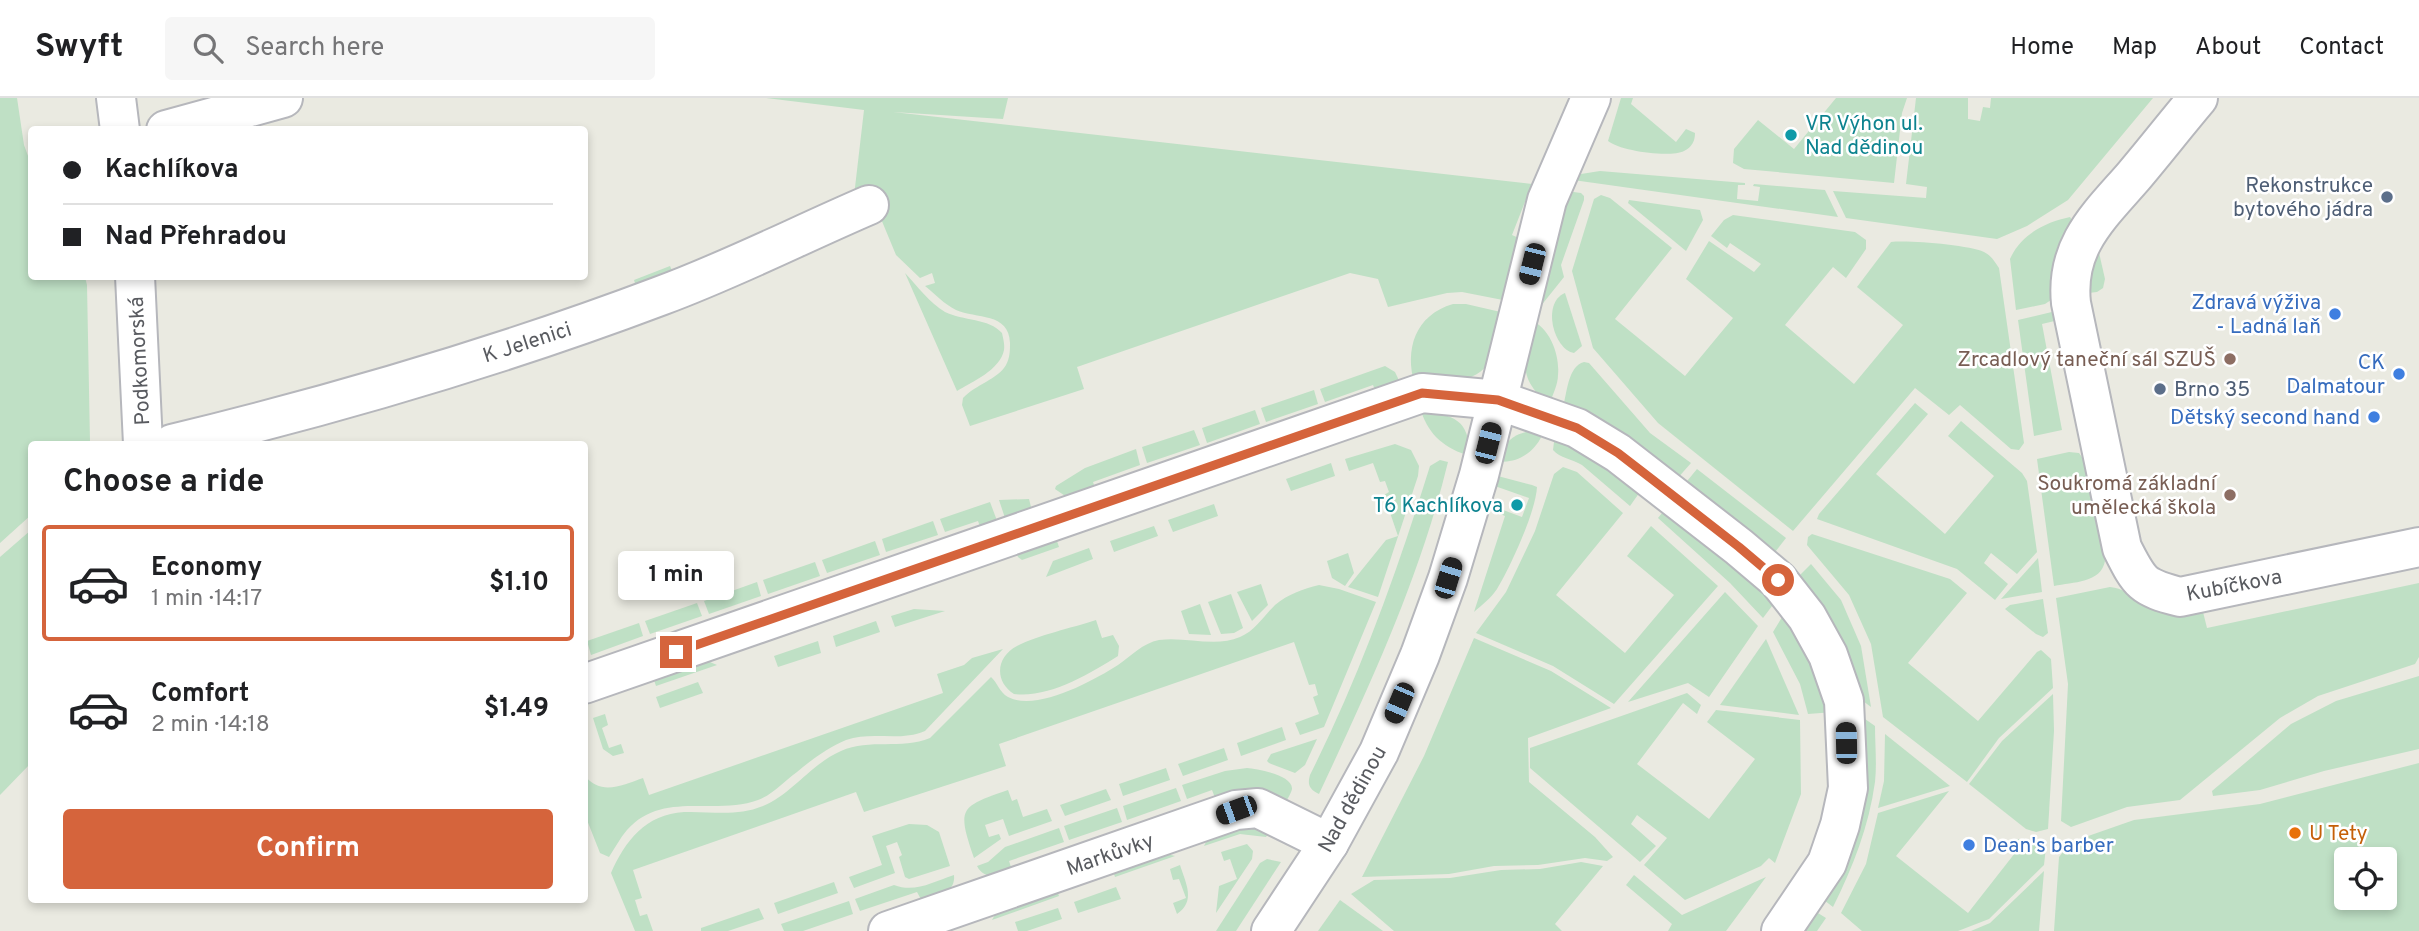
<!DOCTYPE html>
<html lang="en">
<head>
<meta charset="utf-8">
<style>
  body { margin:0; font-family:Overpass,sans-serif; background:#f6f6f6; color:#202124; height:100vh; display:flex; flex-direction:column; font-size:26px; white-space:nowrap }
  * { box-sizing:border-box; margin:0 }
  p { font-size:23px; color:#757577 }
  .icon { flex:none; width:38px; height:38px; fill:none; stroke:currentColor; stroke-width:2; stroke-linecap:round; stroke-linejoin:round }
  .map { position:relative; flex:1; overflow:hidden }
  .panel { position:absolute; left:28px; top:343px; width:560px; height:462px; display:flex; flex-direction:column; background:#fff; border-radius:7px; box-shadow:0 4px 10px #0003 }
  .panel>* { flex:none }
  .guide { position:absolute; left:28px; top:28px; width:560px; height:154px; border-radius:7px; box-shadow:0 4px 10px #0003; display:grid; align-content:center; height:154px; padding:0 35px; background:#fff }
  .buttons { position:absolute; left:2334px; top:749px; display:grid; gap:14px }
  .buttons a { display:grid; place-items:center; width:63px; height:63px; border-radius:7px; background:#fff; box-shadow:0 4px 10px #0003; font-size:35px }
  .end { position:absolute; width:32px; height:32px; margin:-16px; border:9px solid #d5643c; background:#fff; box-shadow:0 0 0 4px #fff }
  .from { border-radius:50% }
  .bubble { position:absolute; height:49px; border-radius:7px; background:#fff; box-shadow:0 4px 10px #0003; font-size:23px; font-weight:700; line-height:49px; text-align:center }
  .car { position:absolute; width:21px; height:42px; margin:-21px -10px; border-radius:9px; box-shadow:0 0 5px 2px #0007; background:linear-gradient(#222 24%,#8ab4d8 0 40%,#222 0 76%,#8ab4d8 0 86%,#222 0) }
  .guide b { display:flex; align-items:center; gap:24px; height:66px; font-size:26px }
  .guide b+b { border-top:2px solid #e0e0e0 }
  .guide i { width:18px; height:18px; background:#202124 }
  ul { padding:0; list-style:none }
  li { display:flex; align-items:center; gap:21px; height:116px; margin:0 14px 10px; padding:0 21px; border:4px solid transparent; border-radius:7px }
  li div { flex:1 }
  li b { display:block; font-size:26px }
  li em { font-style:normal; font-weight:700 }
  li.active { border-color:#d5643c }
  li>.icon { width:63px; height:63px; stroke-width:1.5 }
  h2 { padding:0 35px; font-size:32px; line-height:84px }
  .button { display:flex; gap:14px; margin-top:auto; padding:14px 35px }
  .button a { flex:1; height:80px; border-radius:7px; background:#d5643c; color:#fff; font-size:28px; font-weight:700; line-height:80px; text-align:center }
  header { display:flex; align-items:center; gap:42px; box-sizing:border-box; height:98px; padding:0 35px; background:#fff; border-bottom:2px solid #e0e0e0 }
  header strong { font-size:33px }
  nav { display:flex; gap:38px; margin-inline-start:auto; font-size:24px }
  .search { width:490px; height:63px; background:#f6f6f6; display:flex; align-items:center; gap:18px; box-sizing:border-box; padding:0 24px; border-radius:7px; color:#757577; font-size:26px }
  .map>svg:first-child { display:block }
  .green { fill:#bfe0c5; fill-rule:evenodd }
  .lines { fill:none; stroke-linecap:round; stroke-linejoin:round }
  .minor-casing { stroke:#b6b7bc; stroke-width:42 }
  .minor { stroke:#fff; stroke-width:38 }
  .route { stroke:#d5643c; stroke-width:9 }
  .culture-dot { fill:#0f9aa8; stroke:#fff; stroke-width:2.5 }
  .service-dot { fill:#5c6f8a; stroke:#fff; stroke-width:2.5 }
  .shop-dot { fill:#3f7fe0; stroke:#fff; stroke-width:2.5 }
  .education-dot { fill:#8d6e63; stroke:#fff; stroke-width:2.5 }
  .food-dot { fill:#e8710a; stroke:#fff; stroke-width:2.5 }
  .labels { text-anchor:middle; stroke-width:5; stroke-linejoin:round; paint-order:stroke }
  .culture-label { font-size:21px; fill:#0d838f; stroke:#fff; text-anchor:start }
  .service-label { font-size:21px; fill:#4e5e75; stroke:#fff; text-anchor:end }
  .shop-label { font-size:21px; fill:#366cbe; stroke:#fff; text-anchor:end }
  .street-label { font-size:21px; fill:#595b60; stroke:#fff }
  .education-label { font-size:21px; fill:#785e54; stroke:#fff; text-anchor:end }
  .food-label { font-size:21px; fill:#c56008; stroke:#fff; text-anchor:start }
</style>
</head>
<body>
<header>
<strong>Swyft</strong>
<div class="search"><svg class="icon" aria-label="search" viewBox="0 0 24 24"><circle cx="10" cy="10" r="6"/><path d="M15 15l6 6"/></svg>Search here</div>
<nav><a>Home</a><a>Map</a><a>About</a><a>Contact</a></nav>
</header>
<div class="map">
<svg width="2419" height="833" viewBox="0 0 2419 833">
  <rect width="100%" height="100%" fill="#eaeae1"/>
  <g class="green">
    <path d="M0,0H17L24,47L31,66L32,178L85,179L87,187L90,344V346H32L31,417L0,445Z"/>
    <path d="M766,0H1008L1003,21L893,14L1532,86L1512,137L1521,141L1508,203L1462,194L1447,195L1388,209L1378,181L1350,175L1077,269L1084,291L970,328L962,307L963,300C975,287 998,281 1006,267C1010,260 1010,252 1010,245C1009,214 976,221 956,212C944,206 935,196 925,188L935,185L932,175L920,180L896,157L874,104L854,98L864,12Z"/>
    <path d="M1621,0H1633L1631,6L1676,44L1686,31L1695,35C1695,43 1692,49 1684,53C1670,60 1620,53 1608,43Z"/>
    <path d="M1836,0H1907L1902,15L1894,85L1744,71L1733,65L1734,51L1758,22L1794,51Z"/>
    <path d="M1916,0H1968V21L1980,23L1983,9L1990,10L1991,0H2153L2068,102L2027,128L1997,141L1846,120L1833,93L1926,100L1927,89L1906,86Z"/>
    <path d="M1600,73L1745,85V87H1738L1737,101L1758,103L1760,89L1753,88L1754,86L1825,92L1838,119L1573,82L1581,76Z"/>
    <path d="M1566,93L1581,95L1584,98V102L1561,167L1564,179L1540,209Z"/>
    <path d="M1601,97L1610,100L1672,150L1615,221L1685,278L1733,220L1686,181L1709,143L1754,174L1761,166L1730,145L1727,150L1711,138L1724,122L1733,117L1855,134L1866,142V151L1846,180L1833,169L1785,227L1854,286L1903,227L1857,189L1891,144C1909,142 1969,147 1984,154C1992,158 1994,163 1999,170L2024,345L2019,352L2011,351L1960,307L1949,317L1915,290L1793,433L1658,325L1593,250L1572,173L1594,101Z"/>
    <path d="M1629,102L1700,112L1703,122L1686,153L1628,105Z"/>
    <path d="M2070,119L2072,122L2057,150L2051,202L2045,206L2016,212L2010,161C2021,136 2046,124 2070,119Z"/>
    <path d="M2095,137L2105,181L2103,190L2097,194L2080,196Z"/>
    <path d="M670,168L674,177L637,192L634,182Z"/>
    <path d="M905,175C917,188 930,205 945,214C963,223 989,220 1002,235C1003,240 1005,247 1004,252C1000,272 972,284 957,293Z"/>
    <path d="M1565,195L1582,248L1574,255C1554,252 1541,205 1565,195Z"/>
    <path d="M1453,206H1466L1505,215C1500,230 1497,248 1490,262C1478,287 1439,285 1415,287C1404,252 1415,217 1453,206Z"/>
    <path d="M2056,213L2063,221L2042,226L2062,332L2034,338L2018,222Z"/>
    <path d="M1531,222C1550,230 1560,257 1558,277C1558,286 1553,296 1550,305C1515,283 1525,256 1531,222Z"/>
    <path d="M1584,264L1589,265L1650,335L1691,365L1676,382L1563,309C1567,295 1568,268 1584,264Z"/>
    <path d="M1385,268L1395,274L1403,291L1378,299L1373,287L1325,304L1320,291Z"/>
    <path d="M1314,292L1318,306L1266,324L1261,310Z"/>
    <path d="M1915,305L1928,316L1876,376L1945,436L1994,378L1948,338L1961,323L2022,375L2027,383L2037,454L2017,476L1991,455L1984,465L2008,486L1995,502L1957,471L1817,421L1819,416Z"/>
    <path d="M1255,312L1260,326L1207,345L1202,330Z"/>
    <path d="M1421,313C1454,317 1469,321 1470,358C1446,351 1429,338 1421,313Z"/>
    <path d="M1194,332L1200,347L1147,365L1142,349Z"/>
    <path d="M1544,332C1538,352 1518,367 1497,363C1507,338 1518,333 1544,332Z"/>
    <path d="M1555,336L1642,391L1630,408L1582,367C1572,361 1560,360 1553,352Z"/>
    <path d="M1395,346L1411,352L1419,368L1418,378L1378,499L1348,489L1386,442L1398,438L1384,397L1389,394L1385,383L1380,384L1373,365L1349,373L1345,361Z"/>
    <path d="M1136,351L1140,367L1093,384L1097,396L1074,404L1055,391L1056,388L1085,370Z"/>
    <path d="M2069,354L2079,355L2084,362L2105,463C2101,485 2073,484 2054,488L2037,361Z"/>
    <path d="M1440,362L1448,364C1420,480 1369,589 1319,696C1310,691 1307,688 1310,677C1360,577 1397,474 1430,368Z"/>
    <path d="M1331,365L1335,378L1291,393L1286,381Z"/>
    <path d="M1563,369L1577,374L1623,415L1556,497L1625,555L1674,497L1627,458L1651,428L1718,488L1614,606L1553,568L1476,535L1506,494L1535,433L1554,376Z"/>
    <path d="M1697,371L1786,440L1772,458L1683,388Z"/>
    <path d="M1494,377L1532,387L1537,389C1536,413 1510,470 1497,491C1491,500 1482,507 1474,514L1505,418L1486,410L1487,406L1522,419L1529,400L1492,387Z"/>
    <path d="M1029,401L1031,409L1027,416L1007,426L999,402Z"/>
    <path d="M990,404L999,428L982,434L978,423L945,434L940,421Z"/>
    <path d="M1214,406L1218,418L1173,434L1168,422Z"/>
    <path d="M1667,409L1778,500L1763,520L1730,485L1658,420Z"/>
    <path d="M933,423L938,437L886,454L882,441Z"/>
    <path d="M1154,428L1158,438L1114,454L1110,443Z"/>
    <path d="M31,432V665L0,697V459Z"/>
    <path d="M1812,436L1950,481L1967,495L1908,565L1978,623L2037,554L2041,552L2051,561L2053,590L1999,640L1967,684L1883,619L1871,546L1849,497L1807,447L1808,439Z"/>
    <path d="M1056,440L1059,449L1022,462L1018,459L1016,454Z"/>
    <path d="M875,443L880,457L827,475L822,462Z"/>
    <path d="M1089,450L1093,461L1046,479L1053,463Z"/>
    <path d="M1348,455L1354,475L1345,488L1332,480L1327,463Z"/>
    <path d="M2038,460L2042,494L2001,501Z"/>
    <path d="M815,464L820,478L768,496L763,482Z"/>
    <path d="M1811,466L1841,502L1861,548L1871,609L1855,597L1795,482Z"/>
    <path d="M757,484L761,498L709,516L704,503Z"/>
    <path d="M2419,485V559L2415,566L2318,598L2280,620L2180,702L2127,709L2071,729L2061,723L2068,586L2056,500L2110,489C2123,490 2129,497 2139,504C2158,515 2183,518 2203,514L2207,530Z"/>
    <path d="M1261,486L1268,507L1252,523L1237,494Z"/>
    <path d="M1319,487L1339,491L1376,504L1324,629L1300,637L1295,625L1319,616L1313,599L1318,597L1315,586L1309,587L1294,544L999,646L1006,668L864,714L856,694L633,772L642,800L635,802L640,818L647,816L653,833H635L611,775C625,743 646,716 684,714C711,713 736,719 763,708C791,697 811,666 841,653C870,640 901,652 930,640L991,579C998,585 999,594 1008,599C1036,614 1093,583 1118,567C1131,558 1143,545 1159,542C1185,538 1215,550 1240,539C1255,533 1263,519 1275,507C1288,496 1303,491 1319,487Z"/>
    <path d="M1725,494L1758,528L1709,599L1688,585L1628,604Z"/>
    <path d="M1231,496L1243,530L1234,535L1221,536L1208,504Z"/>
    <path d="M2043,501L2048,535L2043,539L2036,536L2005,511L2010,507Z"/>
    <path d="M697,505L702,518L650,536L645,523Z"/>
    <path d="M1200,506L1211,537L1189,536L1181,513Z"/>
    <path d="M914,511L945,513L895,529L891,518Z"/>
    <path d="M1787,511L1834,614L1808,616L1800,586L1773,534Z"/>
    <path d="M1096,522L1102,540L1113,537L1119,548L1118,558C1089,576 1050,600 1014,596C994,583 996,559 1017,548C1038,537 1072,530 1096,522Z"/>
    <path d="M876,523L880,534L836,549L833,538Z"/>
    <path d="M639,525L643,538L591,557L587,543Z"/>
    <path d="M1474,540L1551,573L1611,610L1528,640L1529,684L1595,739L1613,759L1607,763L1585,760L1538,767L1494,768L1449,776L1362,779L1424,658Z"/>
    <path d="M1766,541L1799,617L1720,607Z"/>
    <path d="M818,543L821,555L778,569L774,558Z"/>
    <path d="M1003,551L925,633C900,644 872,633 846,642C829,649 811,662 797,674C784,683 774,696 758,702C715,718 662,692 627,732C620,740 615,750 609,759L600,755L585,717V678C601,698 623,687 643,680L649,697L943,595L937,576L964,567L972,560Z"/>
    <path d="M705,562L717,567L656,588L653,579Z"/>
    <path d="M2419,578V651L2324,673L2260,692L2213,698L2212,693L2291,626L2336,603Z"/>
    <path d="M698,584L703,595L660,610L656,599Z"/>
    <path d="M1687,595L1701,607L1697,616L1683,605L1637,666L1709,721L1755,661L1707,624L1716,612L1800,622L1801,696L1775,765L1769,760L1761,768L1685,802L1644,767L1667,740L1637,717L1631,726L1656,748L1640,764L1530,670V650Z"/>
    <path d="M2053,596L2054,633L2048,731L2036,734L2026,731L1969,686L2002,643Z"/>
    <path d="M605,616L608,627L602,630L609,650L621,646L624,655L613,658L603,651L593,620Z"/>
    <path d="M1858,616L1875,628C1875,646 1877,666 1875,684C1869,728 1853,769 1833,809L1820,799Z"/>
    <path d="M1282,629L1286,642L1241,658L1237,645Z"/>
    <path d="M1885,636L1950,688L1878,710L1884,683Z"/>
    <path d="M1317,641L1305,667L1295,675L1269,665L1267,663L1271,656Z"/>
    <path d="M1224,650L1228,662L1183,678L1178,666Z"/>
    <path d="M2419,665V833H2054L2059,759L2071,744L2134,722L2260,706ZM2347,761H2385V800H2347Z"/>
    <path d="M1166,670L1170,682L1123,698L1119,686Z"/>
    <path d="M1247,670C1257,671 1293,677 1292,691C1291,696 1286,703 1284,707L1217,705L1212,692L1187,701L1182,687L1225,673Z"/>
    <path d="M1176,690L1181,703L1127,722L1123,708Z"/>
    <path d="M1106,691L1111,702L1065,718L1060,707Z"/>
    <path d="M1008,692L1012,703L1017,701L1023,719L1047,711L1052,723L1009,738L1003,721L985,727L989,739L999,736L1001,741L974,760C957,710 959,709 1008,692Z"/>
    <path d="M1949,693L1896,758L1968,815L2015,755L2018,741L2046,749L2044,767L1989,821L1958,833H1862L1841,815L1866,766L1878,715Z"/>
    <path d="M1117,710L1122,724L1069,742L1064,728Z"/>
    <path d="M1242,725L1271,731L1266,739L1240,736L1204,748L1208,740Z"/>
    <path d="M909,726L927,727L939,734L950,768L909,781L905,779L899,759L902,757L897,744L886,748L895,775L854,790L849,779L882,767L872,738Z"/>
    <path d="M1059,730L1064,744L1009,763L1013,775C998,777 985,783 977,768L988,764L1005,749Z"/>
    <path d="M1247,746L1253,753L1252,761L1216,815L1219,788L1237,781L1230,761L1224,763L1221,754Z"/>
    <path d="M1159,754L1175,758L1115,779L1112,770Z"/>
    <path d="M1267,761L1281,764L1236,833H1216L1260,765Z"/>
    <path d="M1581,764L1603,768L1555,826L1562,833H1394L1351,796L1374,782L1450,780L1501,772L1540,771Z"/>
    <path d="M1180,767C1186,786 1196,803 1177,816L1173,805L1186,800L1179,781L1173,782L1170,771Z"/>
    <path d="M2044,773L2039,833H1971L1990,825Z"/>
    <path d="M954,777C956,795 937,798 923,805L917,794L860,813L855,801L894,787C915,795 933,784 954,777Z"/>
    <path d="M1634,777L1682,817L1766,779L1726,833H1668L1672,826L1626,787Z"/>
    <path d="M834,784L838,795L778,816L774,805Z"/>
    <path d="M1116,789L1121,801L1078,815L1074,804Z"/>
    <path d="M1056,790L1059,798L992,822L996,815Z"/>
    <path d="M1340,802L1383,833H1318Z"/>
    <path d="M849,803L853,816L803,833H784L781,826Z"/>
    <path d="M759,810L764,821L728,833H701V830Z"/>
    <path d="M1058,810L1062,821L1027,833H1018L1015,824Z"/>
    <path d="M1813,812L1826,820L1817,833H1798Z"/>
  </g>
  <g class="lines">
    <defs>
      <g id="minor">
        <path d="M116,0L120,32"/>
        <path d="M2198,0C2176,26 2155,53 2133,79C2099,118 2065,148 2071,205L2122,450C2140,486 2142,489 2180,499L2419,449"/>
        <path d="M166,32L283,0"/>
        <path d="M135,178L143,346"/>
        <path d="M172,346C337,306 501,258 660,198C731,172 799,137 869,107"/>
        <path d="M584,586L1422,295L1498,302L1577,330L1618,355L1739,449L1778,482L1807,519L1828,557L1844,603L1848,690L1840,727L1827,765L1781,833"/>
        <path d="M888,833L1236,712L1258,710L1329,745"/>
        <path d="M1271,833L1329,745L1379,654L1420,557L1448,480L1479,377L1547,102L1591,0"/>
      </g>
    </defs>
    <use href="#minor" class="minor-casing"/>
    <use href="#minor" class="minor"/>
  </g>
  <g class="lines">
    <path class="route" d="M676,554L1422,295L1498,302L1577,330L1618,355L1653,382L1739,449L1778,482"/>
  </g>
  <g class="culture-dot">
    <circle cx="1791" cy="37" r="7"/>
    <circle cx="1517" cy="407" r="7"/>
  </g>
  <g class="service-dot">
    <circle cx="2387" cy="99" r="7"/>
    <circle cx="2160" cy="291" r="7"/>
  </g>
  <g class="shop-dot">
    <circle cx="2335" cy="216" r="7"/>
    <circle cx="2399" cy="276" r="7"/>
    <circle cx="2374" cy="319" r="7"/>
    <circle cx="1969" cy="747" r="7"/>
  </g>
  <g class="education-dot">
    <circle cx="2230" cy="261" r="7"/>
    <circle cx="2230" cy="397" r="7"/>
  </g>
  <circle class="food-dot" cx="2295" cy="735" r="7"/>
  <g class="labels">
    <g class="culture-label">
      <text x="1805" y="32">VR Výhon ul.<tspan x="1805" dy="24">Nad dědinou</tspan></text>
      <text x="1503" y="414" text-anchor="end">T6 Kachlíkova</text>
    </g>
    <g class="service-label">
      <text x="2373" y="94">Rekonstrukce<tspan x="2373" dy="24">bytového jádra</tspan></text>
      <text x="2174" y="298" text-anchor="start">Brno 35</text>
    </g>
    <g class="shop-label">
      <text x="2321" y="211">Zdravá výživa<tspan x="2321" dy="24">- Ladná laň</tspan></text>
      <text x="2385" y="271">CK<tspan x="2385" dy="24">Dalmatour</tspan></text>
      <text x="2360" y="326">Dětský second hand</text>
      <text x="1983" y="754" text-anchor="start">Dean's barber</text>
    </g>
    <g class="street-label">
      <text transform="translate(527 244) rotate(-18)" y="7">K Jelenici</text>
      <text transform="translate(139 263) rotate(-93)" y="7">Podkomorská</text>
      <text transform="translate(2234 487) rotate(-11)" y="7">Kubíčkova</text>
      <text transform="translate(1352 701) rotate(-61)" y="7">Nad dědinou</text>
      <text transform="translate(1110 756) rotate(-19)" y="7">Markůvky</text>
    </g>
    <g class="education-label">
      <text x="2216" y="268">Zrcadlový taneční sál SZUŠ</text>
      <text x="2216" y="392">Soukromá základní<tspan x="2216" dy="24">umělecká škola</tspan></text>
    </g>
    <g class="food-label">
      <text x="2309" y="742">U Tety</text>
    </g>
  </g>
</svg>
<div class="buttons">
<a><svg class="icon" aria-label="locate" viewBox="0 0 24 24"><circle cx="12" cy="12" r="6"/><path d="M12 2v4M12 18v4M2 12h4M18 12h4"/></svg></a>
</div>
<i class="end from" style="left:1778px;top:482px"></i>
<i class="end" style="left:676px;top:554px"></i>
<div class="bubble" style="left:618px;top:453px;width:116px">1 min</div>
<i class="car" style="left:1532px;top:166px;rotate:194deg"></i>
<i class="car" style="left:1488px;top:345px;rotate:14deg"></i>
<i class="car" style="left:1448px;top:480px;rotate:17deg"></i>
<i class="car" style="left:1399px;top:605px;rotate:203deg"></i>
<i class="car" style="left:1846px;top:645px;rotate:359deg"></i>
<i class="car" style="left:1236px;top:712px;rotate:250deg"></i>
<div class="guide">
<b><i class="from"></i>Kachlíkova</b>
<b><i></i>Nad Přehradou</b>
</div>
<section class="panel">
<h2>Choose a ride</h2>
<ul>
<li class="active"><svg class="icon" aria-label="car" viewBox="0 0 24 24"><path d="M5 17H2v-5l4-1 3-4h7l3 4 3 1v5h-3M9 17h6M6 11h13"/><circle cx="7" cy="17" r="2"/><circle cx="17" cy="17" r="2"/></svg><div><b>Economy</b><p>1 min · 14:17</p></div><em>$1.10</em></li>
<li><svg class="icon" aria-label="car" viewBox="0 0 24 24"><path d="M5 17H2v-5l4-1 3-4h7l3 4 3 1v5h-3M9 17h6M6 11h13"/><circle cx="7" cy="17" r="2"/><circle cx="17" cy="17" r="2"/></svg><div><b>Comfort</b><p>2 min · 14:18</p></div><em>$1.49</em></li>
</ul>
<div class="button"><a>Confirm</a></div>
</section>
</div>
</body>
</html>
